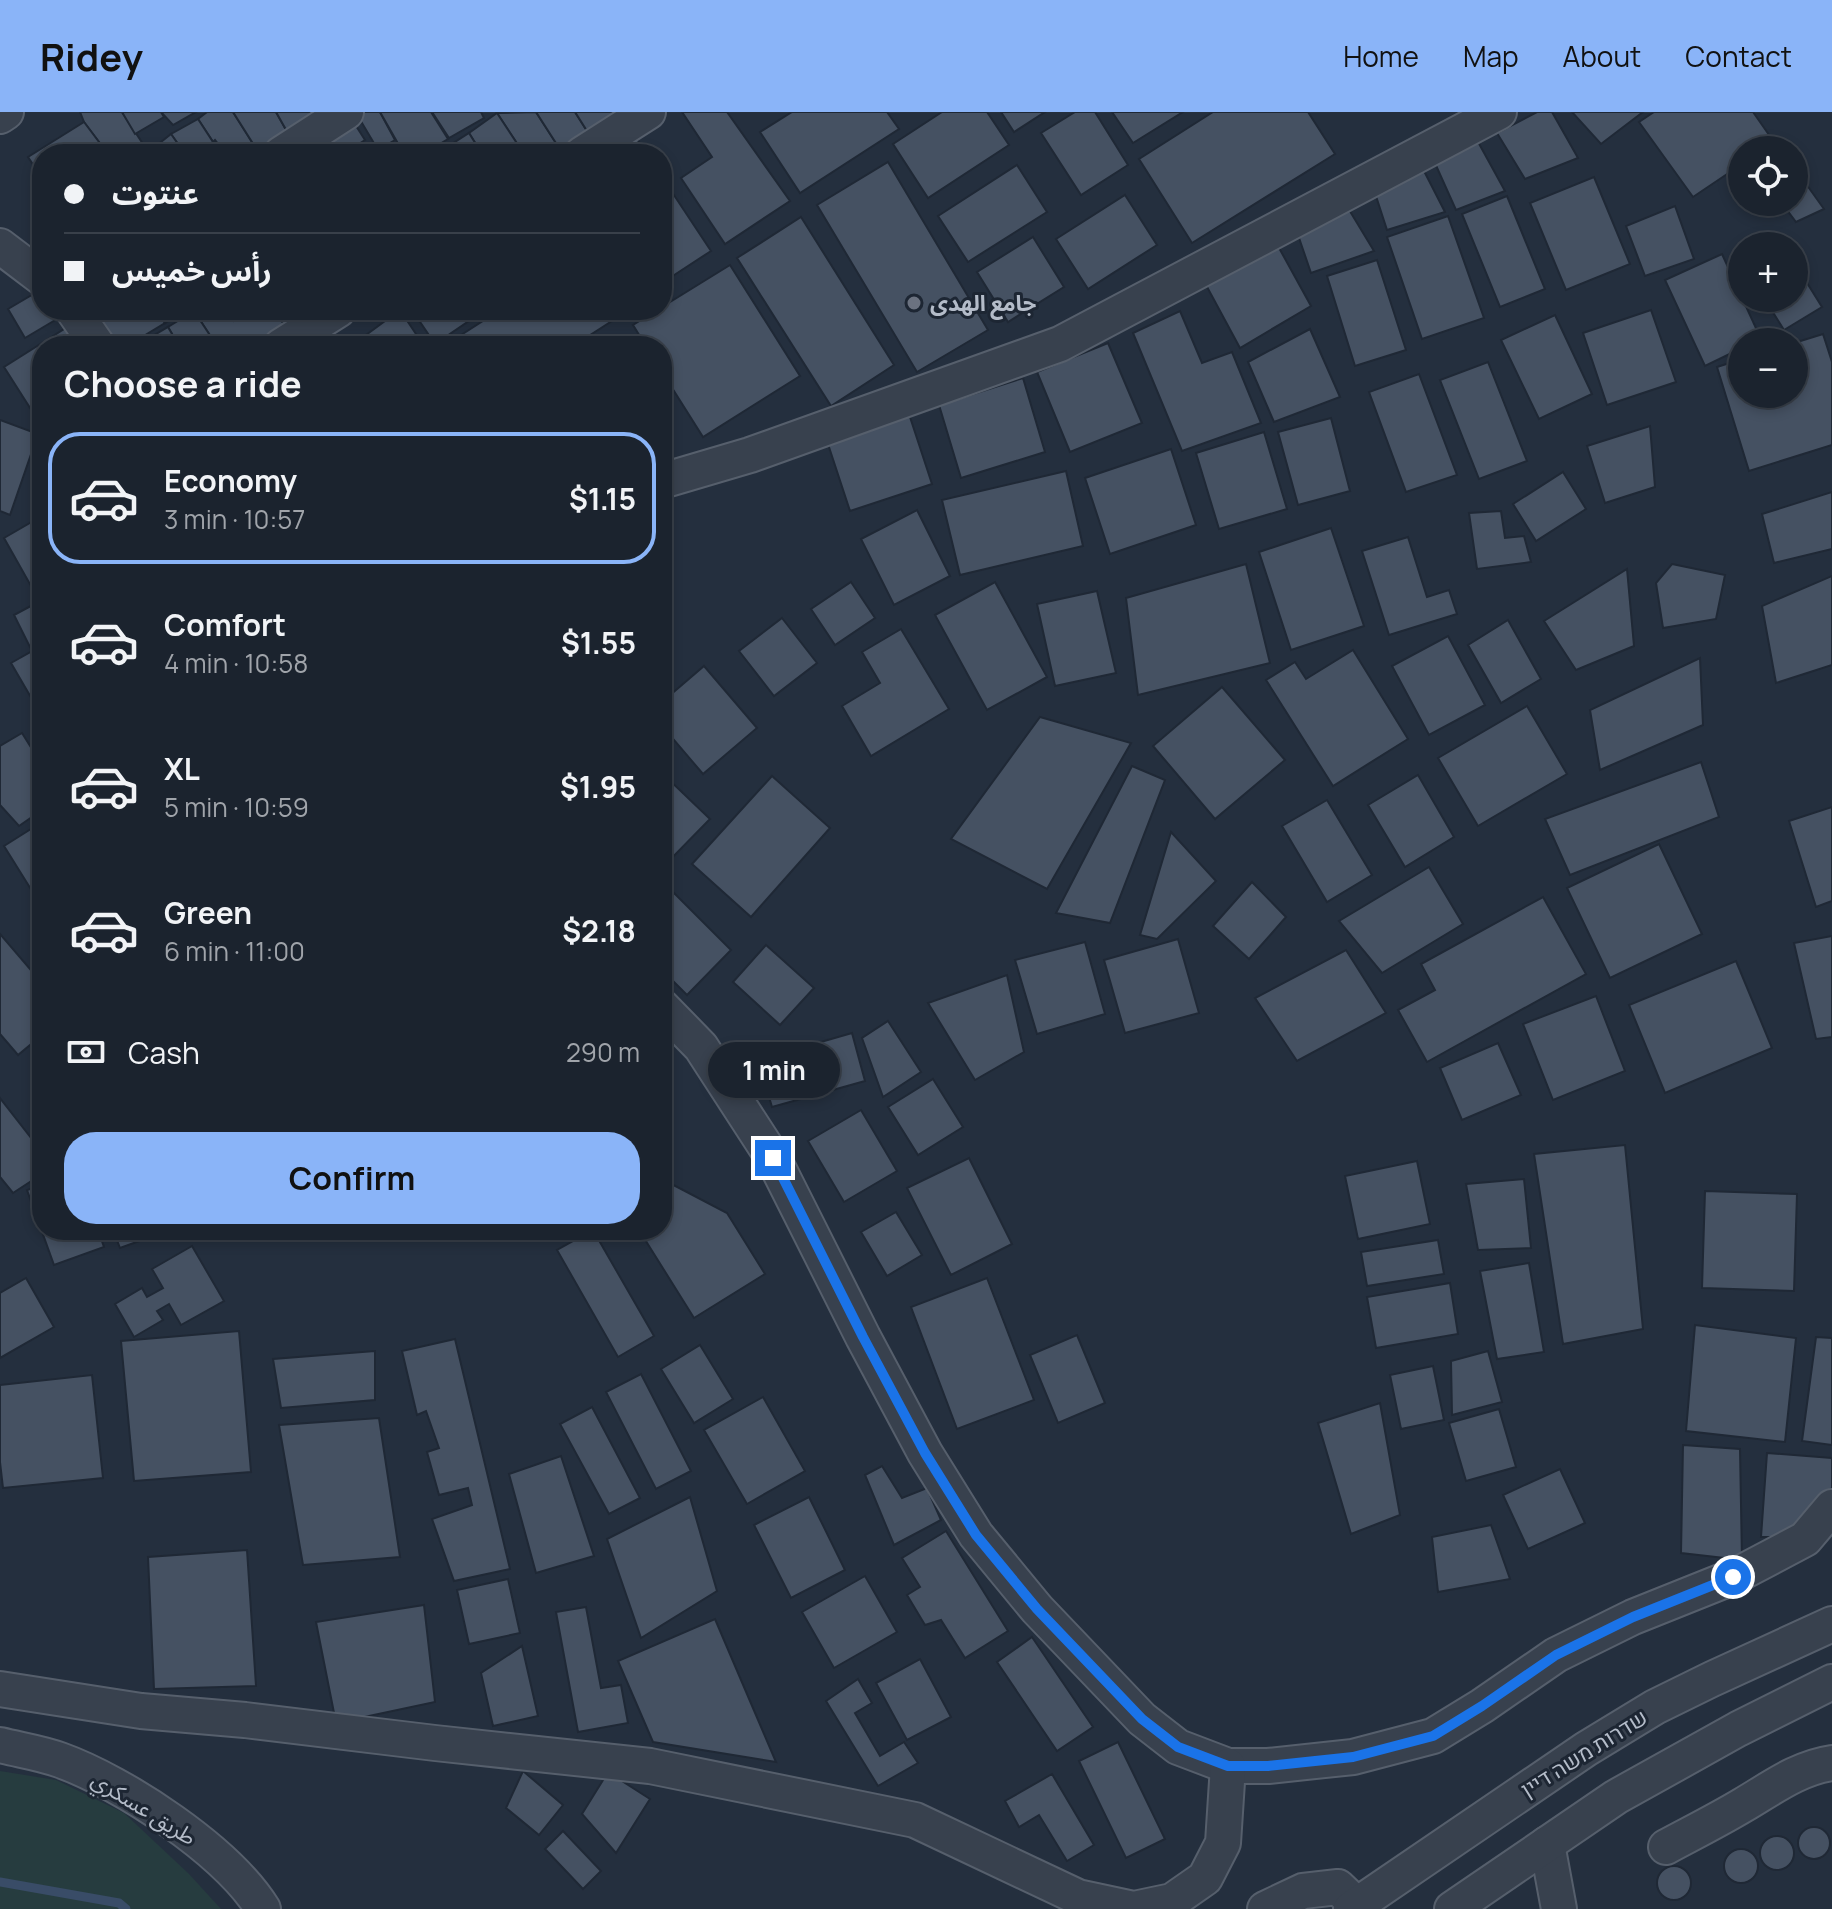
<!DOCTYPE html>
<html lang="en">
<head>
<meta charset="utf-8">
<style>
  body { margin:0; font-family:Manrope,"Noto Sans Arabic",Heebo,sans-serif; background:#242b36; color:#f1f3f6; height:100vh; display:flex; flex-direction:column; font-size:30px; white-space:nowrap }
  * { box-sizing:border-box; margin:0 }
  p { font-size:26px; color:#a0a4aa }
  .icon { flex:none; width:44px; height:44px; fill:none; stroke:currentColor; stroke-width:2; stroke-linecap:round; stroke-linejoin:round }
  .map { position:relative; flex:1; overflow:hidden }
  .sheet { position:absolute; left:32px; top:224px; width:640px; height:904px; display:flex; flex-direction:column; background:#1b232e; border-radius:32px; box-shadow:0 4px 12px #0003,0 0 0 2px #39404a }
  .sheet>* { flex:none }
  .top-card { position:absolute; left:32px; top:32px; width:640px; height:176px; border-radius:32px; box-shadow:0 4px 12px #0003,0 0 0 2px #39404a; display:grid; align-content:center; height:176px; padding:0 32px; background:#1b232e }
  .fabs { position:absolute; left:1728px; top:24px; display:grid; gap:16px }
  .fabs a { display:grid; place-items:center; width:80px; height:80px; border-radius:50%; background:#1b232e; box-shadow:0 4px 12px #0003,0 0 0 2px #39404a; font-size:40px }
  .end { position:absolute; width:36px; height:36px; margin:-18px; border:10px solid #1a73e8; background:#fff; box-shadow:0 0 0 4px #fff }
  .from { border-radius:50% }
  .bubble { position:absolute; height:56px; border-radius:28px; background:#1b232e; box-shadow:0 4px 12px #0003,0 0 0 2px #39404a; font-size:26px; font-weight:700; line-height:56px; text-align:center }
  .top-card b { display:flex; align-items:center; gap:28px; height:76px; font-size:30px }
  .top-card b+b { border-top:2px solid #39404a }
  .top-card i { width:20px; height:20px; background:#f1f3f6 }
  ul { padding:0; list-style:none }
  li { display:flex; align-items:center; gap:24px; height:132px; margin:0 16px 12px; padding:0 16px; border:4px solid transparent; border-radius:32px }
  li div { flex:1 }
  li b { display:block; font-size:30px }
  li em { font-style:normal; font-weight:700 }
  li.current { border-color:#8ab4f8 }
  li>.icon { width:72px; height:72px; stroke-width:1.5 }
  h2 { padding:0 32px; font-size:36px; line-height:96px }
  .pay { display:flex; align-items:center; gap:20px; height:88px; padding:0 32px; font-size:30px }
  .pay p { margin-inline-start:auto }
  .cta { display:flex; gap:16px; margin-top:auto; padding:16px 32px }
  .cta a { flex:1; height:92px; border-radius:32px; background:#8ab4f8; color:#111; font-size:32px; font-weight:700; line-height:92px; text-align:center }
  header { display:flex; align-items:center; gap:48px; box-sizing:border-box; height:112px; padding:0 40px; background:#8ab4f8; color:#111 }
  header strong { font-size:38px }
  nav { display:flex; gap:44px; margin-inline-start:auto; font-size:28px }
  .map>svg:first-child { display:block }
  .green { fill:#263c3f }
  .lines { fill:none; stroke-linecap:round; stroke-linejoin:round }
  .stream { stroke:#394c67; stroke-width:9 }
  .building { fill:#455162; stroke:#1f2835; stroke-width:2 }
  .minor-casing { stroke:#565f6c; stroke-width:38 }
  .minor { stroke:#38414e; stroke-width:34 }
  .route { stroke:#1a73e8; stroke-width:10 }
  .worship-dot { fill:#6b7280; stroke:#1d2633; stroke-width:3 }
  .labels { text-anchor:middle; stroke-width:6; stroke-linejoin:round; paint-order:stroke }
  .poi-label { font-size:22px; font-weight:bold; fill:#b4bcc9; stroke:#1d2633; text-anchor:start }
  .street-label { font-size:22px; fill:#b4bcc9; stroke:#1d2633 }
</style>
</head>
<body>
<header>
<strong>Ridey</strong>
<nav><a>Home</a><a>Map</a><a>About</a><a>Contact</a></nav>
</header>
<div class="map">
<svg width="1832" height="1797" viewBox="0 0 1832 1797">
  <rect width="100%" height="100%" fill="#242f3e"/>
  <path class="green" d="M0,1659L56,1668L124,1701L189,1762L221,1797H0Z"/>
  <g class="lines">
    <path class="stream" d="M0,1770L119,1791L126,1797"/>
  </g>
  <g class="building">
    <path d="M80,0H122L143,32L126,42H108L84,10Z"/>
    <path d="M122,0H161L164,5L135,22Z"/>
    <path d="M161,0H196L173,13Z"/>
    <path d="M207,0H233L259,41L230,42L223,38L215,28L213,30L198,7Z"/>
    <path d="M233,0H276L289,23L259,41Z"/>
    <path d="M276,0H322L289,23Z"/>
    <path d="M358,0H380L395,28L378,38L356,1Z"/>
    <path d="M380,0H431L448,27L423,42H404Z"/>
    <path d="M432,0H481L484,6L449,26Z"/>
    <path d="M536,0L563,42H524L497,1Z"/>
    <path d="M536,0H575L594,30L575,42H563Z"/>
    <path d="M575,0H618L594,30Z"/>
    <path d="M682,0H727L790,89L725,132L681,66L712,45Z"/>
    <path d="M792,0H887L899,17L800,81L760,20Z"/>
    <path d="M942,0H987L1009,33L928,86L893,32Z"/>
    <path d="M1001,0H1045L1014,20Z"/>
    <path d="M1075,0H1095L1128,53L1081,83L1041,21Z"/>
    <path d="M1112,0H1183L1133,31Z"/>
    <path d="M1213,0H1308L1335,42L1192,131L1139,47Z"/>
    <path d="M1537,0H1552L1578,46L1525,67L1497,21Z"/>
    <path d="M1572,0H1643L1601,32Z"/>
    <path d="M1654,0H1753L1774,30L1762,38H1742V52L1693,85L1639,10Z"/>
    <path d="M497,1L524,42H482L469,21Z"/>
    <path d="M351,6L365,28L348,39L350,42H316L310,34Z"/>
    <path d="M198,7L213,30L206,34L211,42H185L171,22Z"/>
    <path d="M84,10L108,42H42V66L28,45Z"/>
    <path d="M629,15L647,42H595Z"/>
    <path d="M469,21L482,42H442L441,39Z"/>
    <path d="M171,22L185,42H146Z"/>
    <path d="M1477,28L1505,79L1456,98L1434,49Z"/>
    <path d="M888,50L988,218L917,260L817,93Z"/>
    <path d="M1017,53L1047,100L968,150L938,104Z"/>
    <path d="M1794,55L1824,97L1796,110L1781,90H1794Z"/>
    <path d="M1423,57L1445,100L1387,118L1375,81Z"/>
    <path d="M662,65L711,139L662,171Z"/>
    <path d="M1594,65L1630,152L1566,178L1530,91Z"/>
    <path d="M1125,83L1157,133L1088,177L1056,127Z"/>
    <path d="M1507,84L1545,177L1500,195L1462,102Z"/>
    <path d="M1675,94L1694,147L1645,164L1626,114Z"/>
    <path d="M1348,96L1374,139L1311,161L1297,120Z"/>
    <path d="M1448,104L1484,206L1422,227L1387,125Z"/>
    <path d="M801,105L894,253L831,294L737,146Z"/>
    <path d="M1033,125L1064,175L1008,210L977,160Z"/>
    <path d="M1278,134L1311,194L1240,236L1206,173Z"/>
    <path d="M1722,142L1761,227L1756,230H1742V236L1705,254L1665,168Z"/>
    <path d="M1377,148L1406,238L1355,254L1327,164Z"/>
    <path d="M1794,150L1822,195L1784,218L1764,186H1794Z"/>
    <path d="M730,153L800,264L703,325L662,260V234H646L633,213L657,198H662V195Z"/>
    <path d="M42,177V198H58L62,204L25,226L8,197Z"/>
    <path d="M81,198H157L165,211L127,234H106Z"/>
    <path d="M157,198H185L165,211Z"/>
    <path d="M196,198H226L234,209L247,203L244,198H275L290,222L272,234H217L194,199Z"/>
    <path d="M275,198H321L290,222Z"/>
    <path d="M400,198L424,234H374L366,223Z"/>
    <path d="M412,198H485L435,232Z"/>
    <path d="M500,198H629L573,234H444Z"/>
    <path d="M1651,198L1676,270L1607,293L1583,221Z"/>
    <path d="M194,199L217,234H179L168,215Z"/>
    <path d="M1180,199L1202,251L1232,240L1261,311L1182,339L1133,221Z"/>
    <path d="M1555,203L1592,282L1539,307L1501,228Z"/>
    <path d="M69,214L81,234H42V308L39,310L4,255Z"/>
    <path d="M168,215L179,234H136Z"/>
    <path d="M1310,217L1340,285L1274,310L1248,250Z"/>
    <path d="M1823,222L1832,250V333L1749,359L1717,255L1742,247V282H1794V231Z"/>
    <path d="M1108,231L1142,311L1070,340L1037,260Z"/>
    <path d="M1488,250L1527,349L1479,367L1440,268Z"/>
    <path d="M1419,262L1457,363L1406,380L1369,280Z"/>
    <path d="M1023,266L1045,340L961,366L939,293Z"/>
    <path d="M909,302L932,372L850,399L827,329Z"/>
    <path d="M1331,306L1350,379L1298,393L1278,320Z"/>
    <path d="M0,308L38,322L10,403L0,399Z"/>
    <path d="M1650,314L1655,375L1605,391L1587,334Z"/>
    <path d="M1264,320L1287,397L1219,417L1196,341Z"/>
    <path d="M1171,337L1196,413L1110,442L1085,366Z"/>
    <path d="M1066,359L1083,434L960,463L942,388Z"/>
    <path d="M1563,360L1586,397L1536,429L1513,392Z"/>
    <path d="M1832,380V437L1774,451L1762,402Z"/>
    <path d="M917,398L950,464L894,493L861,427Z"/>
    <path d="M1501,399L1505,426L1524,424L1531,450L1477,457L1469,401Z"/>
    <path d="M42,404V468L31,474L4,426Z"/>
    <path d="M1331,416L1364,514L1291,538L1259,440Z"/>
    <path d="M1408,425L1427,485L1449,478L1457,502L1389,523L1362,439Z"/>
    <path d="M1246,452L1270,551L1138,583L1126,486Z"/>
    <path d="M1672,452L1725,463L1716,507L1663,516L1656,471Z"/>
    <path d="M1627,457L1634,534L1576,558L1544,509Z"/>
    <path d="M1832,464V553L1776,571L1762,494Z"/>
    <path d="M851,470L875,506L835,533L811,497Z"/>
    <path d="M995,470L1047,565L987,598L935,503Z"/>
    <path d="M1097,479L1116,561L1055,574L1037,492Z"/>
    <path d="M42,488V590L36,594L11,551L32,539L14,503Z"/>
    <path d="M782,506L817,551L774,584L739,539Z"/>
    <path d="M1508,508L1541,567L1501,591L1468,533Z"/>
    <path d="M901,517L949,597L871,644L842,594L880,571L862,540Z"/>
    <path d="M1448,524L1485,593L1429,623L1392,554Z"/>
    <path d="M1353,538L1408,627L1333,674L1266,568L1295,550L1306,567Z"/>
    <path d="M1700,546L1703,613L1600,658L1590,598Z"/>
    <path d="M704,554L757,616L703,662L662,614V590Z"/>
    <path d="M1222,575L1285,648L1215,707L1153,634Z"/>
    <path d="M1527,594L1567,662L1478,714L1438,646Z"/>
    <path d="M1040,605L1131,631L1047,777L951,727Z"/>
    <path d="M22,621L42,653V698L19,714L0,693V634Z"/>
    <path d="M1701,650L1719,705L1570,763L1545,707Z"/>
    <path d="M1132,654L1165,668L1110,811L1056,801Z"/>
    <path d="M662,661L710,707L662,756Z"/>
    <path d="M1418,663L1454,725L1405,755L1368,693Z"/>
    <path d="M772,664L830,716L751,805L692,752Z"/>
    <path d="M1327,688L1372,763L1327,790L1282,714Z"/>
    <path d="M1832,695V789L1816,795L1789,709Z"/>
    <path d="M42,710V795L4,734Z"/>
    <path d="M1171,720L1216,769L1157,827L1140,823Z"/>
    <path d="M1659,732L1702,822L1610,866L1567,776Z"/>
    <path d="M1429,755L1463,812L1382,861L1339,809Z"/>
    <path d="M1252,770L1286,805L1249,847L1213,814Z"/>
    <path d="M674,781L731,838L687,883L662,858V794Z"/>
    <path d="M1543,785L1586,862L1427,950L1398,898L1435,878L1421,852Z"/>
    <path d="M0,822L42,871V923L18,943L0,922Z"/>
    <path d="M1832,824V925L1816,927L1794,831Z"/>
    <path d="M1178,827L1199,901L1125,921L1104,848Z"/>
    <path d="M1085,830L1105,902L1037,922L1015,848Z"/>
    <path d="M766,833L814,876L780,913L733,870Z"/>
    <path d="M1346,838L1386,901L1297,949L1255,886Z"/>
    <path d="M1736,849L1772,936L1665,981L1629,893Z"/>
    <path d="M1007,863L1024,940L975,968L928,891Z"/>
    <path d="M1596,884L1625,959L1553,988L1523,912Z"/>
    <path d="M888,909L921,960L883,985L862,926Z"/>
    <path d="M852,921L865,969L772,995L758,948Z"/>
    <path d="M1498,931L1521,983L1462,1008L1440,956Z"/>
    <path d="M933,967L963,1015L918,1043L888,995Z"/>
    <path d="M0,986L42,1040V1062L13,1081L0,1065Z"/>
    <path d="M861,998L897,1059L844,1090L808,1029Z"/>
    <path d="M1625,1033L1643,1217L1563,1232L1534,1042Z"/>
    <path d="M969,1046L1012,1132L951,1163L907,1076Z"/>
    <path d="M1417,1049L1430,1112L1358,1127L1345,1064Z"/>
    <path d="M662,1067L727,1101L765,1162L694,1206L639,1118H662Z"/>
    <path d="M1524,1067L1531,1136L1478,1138L1466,1072Z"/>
    <path d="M42,1073V1118H98L104,1135L54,1153L27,1078Z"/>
    <path d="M1705,1079L1797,1082L1794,1179L1702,1176Z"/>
    <path d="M896,1100L922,1143L887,1164L861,1120Z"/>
    <path d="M113,1118H170L120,1136Z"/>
    <path d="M593,1118L654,1224L618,1245L557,1138Z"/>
    <path d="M1438,1128L1444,1162L1367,1174L1361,1140Z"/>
    <path d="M192,1134L224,1189L181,1213L169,1192L157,1199L163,1208L134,1225L115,1192L142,1176L147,1185L163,1176L152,1157Z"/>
    <path d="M1529,1151L1544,1240L1497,1247L1480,1159Z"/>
    <path d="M26,1166L54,1215L0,1246V1181Z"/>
    <path d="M987,1166L1034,1288L957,1317L911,1195Z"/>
    <path d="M1450,1171L1458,1222L1376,1236L1367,1185Z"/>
    <path d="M1695,1213L1796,1226L1785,1330L1686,1319Z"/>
    <path d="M239,1219L251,1360L134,1369L121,1229Z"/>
    <path d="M1077,1223L1105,1291L1058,1311L1030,1243Z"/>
    <path d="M1816,1225L1832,1226V1333L1802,1329Z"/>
    <path d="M455,1227L510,1457L454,1469L432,1407L472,1393L468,1376L439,1383L427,1340L439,1336L426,1299L417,1303L402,1239Z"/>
    <path d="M700,1233L733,1287L694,1311L661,1257Z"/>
    <path d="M375,1239V1288L281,1296L273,1247Z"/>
    <path d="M1488,1239L1502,1290L1452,1303L1451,1249Z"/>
    <path d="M1433,1254L1444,1308L1401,1317L1390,1263Z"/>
    <path d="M641,1262L691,1359L656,1377L606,1280Z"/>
    <path d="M92,1263L103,1366L3,1376L0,1350V1273Z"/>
    <path d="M763,1285L805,1359L747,1392L704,1318Z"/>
    <path d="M1380,1291L1400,1403L1351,1422L1318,1311Z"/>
    <path d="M592,1295L640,1386L609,1402L560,1312Z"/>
    <path d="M1499,1297L1516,1355L1466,1369L1449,1311Z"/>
    <path d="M379,1306L400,1445L303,1453L279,1313Z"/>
    <path d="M1683,1333L1740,1337L1742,1448L1681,1441Z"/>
    <path d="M1767,1341L1832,1346V1376L1785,1425H1761Z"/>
    <path d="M561,1344L594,1444L536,1461L509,1362Z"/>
    <path d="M882,1354L902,1386L927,1376L941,1408L894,1433L865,1363Z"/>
    <path d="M1560,1357L1585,1411L1528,1437L1503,1383Z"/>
    <path d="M690,1385L717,1479L641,1526L607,1427Z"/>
    <path d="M809,1385L845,1458L791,1486L754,1413Z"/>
    <path d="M1491,1413L1510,1467L1438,1480L1432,1425Z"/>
    <path d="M946,1419L1008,1519L965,1546L941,1508L925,1513L907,1483L920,1475L902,1446Z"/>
    <path d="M247,1438L256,1574L154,1577L148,1445Z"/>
    <path d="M865,1464L897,1520L834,1556L802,1500Z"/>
    <path d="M508,1467L520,1521L469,1532L457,1478Z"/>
    <path d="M424,1493L435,1590L336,1611L316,1510Z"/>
    <path d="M586,1495L601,1576L621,1573L628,1611L578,1620L556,1500Z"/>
    <path d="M715,1507L776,1650L653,1630L618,1549Z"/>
    <path d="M1032,1525L1093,1615L1057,1639L997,1550Z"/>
    <path d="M522,1534L538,1604L493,1614L481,1561Z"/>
    <path d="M920,1547L951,1605L907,1628L876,1571Z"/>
    <path d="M858,1567L872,1591L855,1601L880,1644L904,1630L918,1651L878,1674L826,1589Z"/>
    <path d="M1118,1630L1165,1727L1126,1746L1079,1649Z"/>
    <path d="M523,1659L563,1693L539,1723L506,1696Z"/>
    <path d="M608,1660L650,1687L616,1741L582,1702Z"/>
    <path d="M1052,1662L1094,1733L1067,1749L1039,1703L1019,1715L1005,1689Z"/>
    <circle cx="1814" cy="1731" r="16"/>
    <path d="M563,1719L601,1759L583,1777L545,1737Z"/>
    <circle cx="1777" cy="1741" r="17"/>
    <circle cx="1741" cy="1754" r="17"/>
    <circle cx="1674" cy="1771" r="17"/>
  </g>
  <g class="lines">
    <defs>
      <g id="minor">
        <path d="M0,4L6,0"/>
        <path d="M281,42L346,0"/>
        <path d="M582,42L648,0"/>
        <path d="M0,134L42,166"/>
        <path d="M73,198L98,234"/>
        <path d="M281,234L338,198"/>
        <path d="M662,369L750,343L1060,232L1499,0"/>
        <path d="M662,895L701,935L773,1046L863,1225L925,1341L976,1423L1037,1497L1142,1607L1178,1635L1228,1654H1268L1353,1645L1433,1624L1482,1594L1556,1543L1633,1505L1733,1465L1805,1427L1832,1395"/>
        <path d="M0,1577L141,1599L245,1608L435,1631L650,1654L915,1708L1078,1785L1134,1797L1172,1789L1205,1766L1223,1731L1228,1654"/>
        <path d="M0,1633C20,1638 41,1641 60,1648C124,1671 227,1739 263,1797"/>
        <path d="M1547,1732L1559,1797"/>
        <path d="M1666,1735C1692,1721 1718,1708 1743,1693C1772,1676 1798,1656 1832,1651"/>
        <path d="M1265,1797L1303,1779L1338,1775L1361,1797"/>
        <path d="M1351,1797L1586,1637L1655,1595L1712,1567L1832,1512"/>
        <path d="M1452,1797L1616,1685L1738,1617L1832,1570"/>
      </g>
    </defs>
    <use href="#minor" class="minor-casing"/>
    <use href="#minor" class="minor"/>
  </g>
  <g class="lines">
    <path class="route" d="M773,1046L863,1225L925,1341L976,1423L1037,1497L1142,1607L1178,1635L1228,1654H1268L1353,1645L1433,1624L1482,1594L1556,1543L1633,1505L1733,1465"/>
  </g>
  <circle class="worship-dot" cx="914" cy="191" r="8"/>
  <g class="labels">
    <g class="poi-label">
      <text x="930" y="199">جامع الهدى</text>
    </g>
    <g class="street-label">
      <text transform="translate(1584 1641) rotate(-32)" y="8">שדרות משה דיין</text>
      <text transform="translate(144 1696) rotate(32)" y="8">طريق عسكري</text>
    </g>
  </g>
</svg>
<div class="fabs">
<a><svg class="icon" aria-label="locate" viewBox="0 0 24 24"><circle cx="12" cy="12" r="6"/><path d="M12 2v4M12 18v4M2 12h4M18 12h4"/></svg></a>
<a>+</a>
<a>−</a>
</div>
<i class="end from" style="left:1733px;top:1465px"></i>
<i class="end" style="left:773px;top:1046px"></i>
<div class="bubble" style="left:708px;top:930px;width:132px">1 min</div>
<div class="top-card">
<b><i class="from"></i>عنتوت</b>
<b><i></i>رأس خميس</b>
</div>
<section class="sheet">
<h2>Choose a ride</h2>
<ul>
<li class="current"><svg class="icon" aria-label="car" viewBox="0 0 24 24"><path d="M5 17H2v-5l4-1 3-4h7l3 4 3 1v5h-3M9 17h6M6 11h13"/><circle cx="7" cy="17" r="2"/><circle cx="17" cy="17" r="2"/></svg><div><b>Economy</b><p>3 min · 10:57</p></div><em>$1.15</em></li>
<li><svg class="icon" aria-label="car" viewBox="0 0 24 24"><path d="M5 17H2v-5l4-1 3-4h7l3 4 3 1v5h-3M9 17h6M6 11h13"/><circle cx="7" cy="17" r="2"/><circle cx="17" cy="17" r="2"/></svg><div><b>Comfort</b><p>4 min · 10:58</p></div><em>$1.55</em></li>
<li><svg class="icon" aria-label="car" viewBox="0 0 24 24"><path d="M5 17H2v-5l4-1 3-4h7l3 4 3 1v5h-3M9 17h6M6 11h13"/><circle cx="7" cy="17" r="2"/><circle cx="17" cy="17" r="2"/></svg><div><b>XL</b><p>5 min · 10:59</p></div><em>$1.95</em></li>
<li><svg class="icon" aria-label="car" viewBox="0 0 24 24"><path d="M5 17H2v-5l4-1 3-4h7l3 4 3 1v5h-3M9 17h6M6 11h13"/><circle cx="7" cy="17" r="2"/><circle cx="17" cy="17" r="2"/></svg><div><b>Green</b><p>6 min · 11:00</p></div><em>$2.18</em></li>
</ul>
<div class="pay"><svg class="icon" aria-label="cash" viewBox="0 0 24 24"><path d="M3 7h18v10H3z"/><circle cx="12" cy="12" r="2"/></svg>Cash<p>290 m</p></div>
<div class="cta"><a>Confirm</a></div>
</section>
</div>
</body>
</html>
